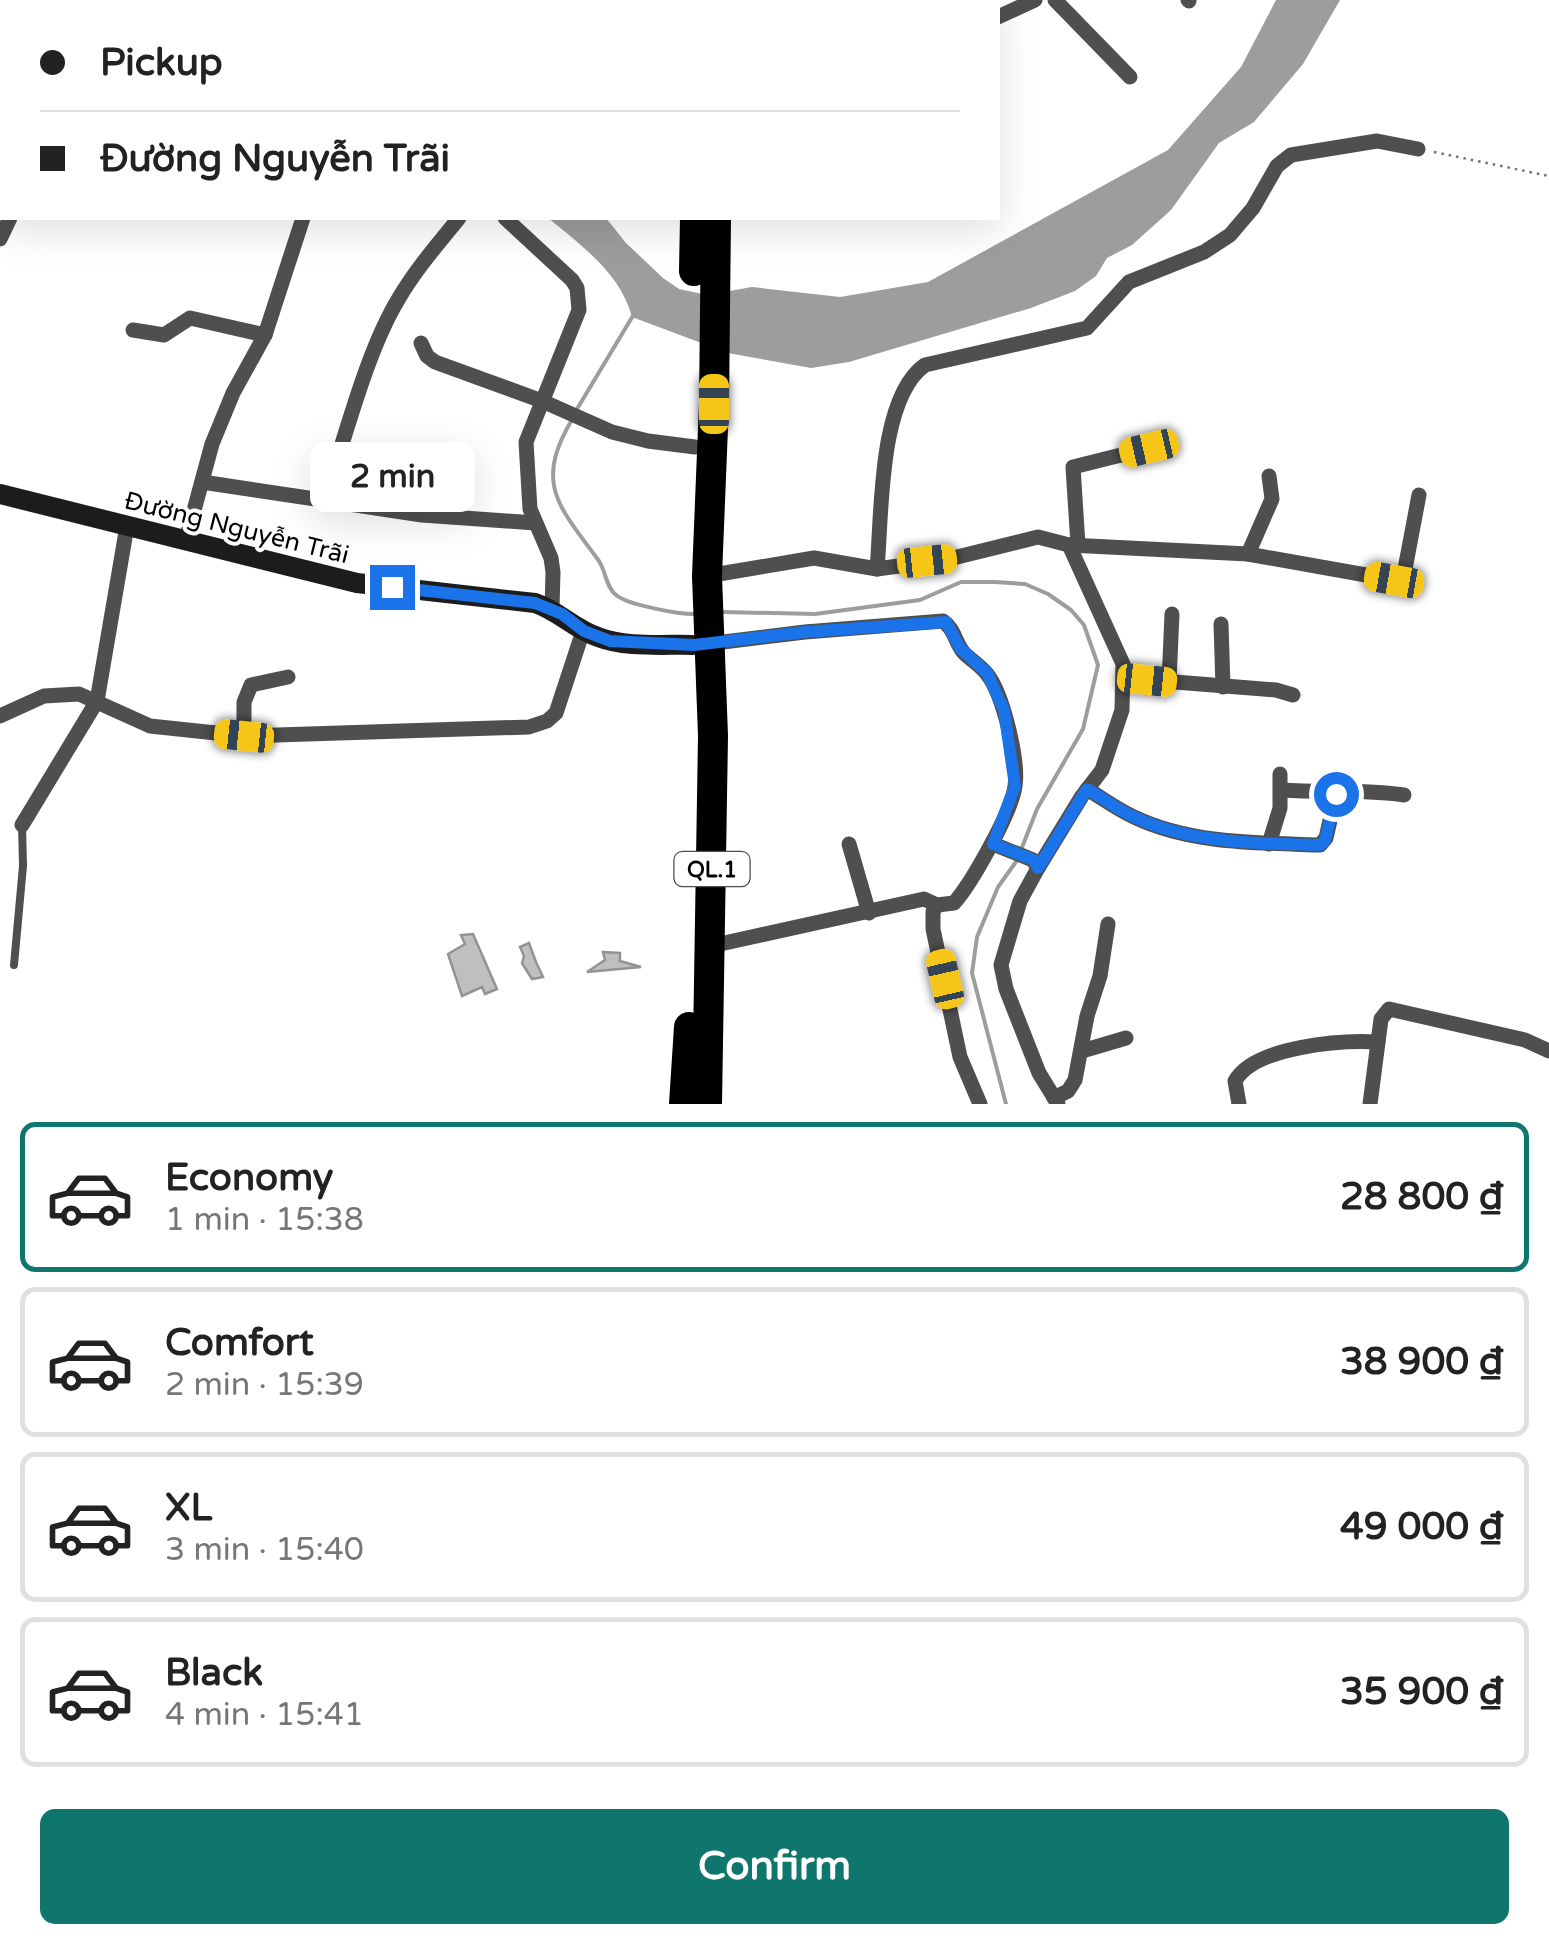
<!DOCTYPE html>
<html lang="en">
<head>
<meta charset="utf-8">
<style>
  body { margin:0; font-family:"Varela Round",sans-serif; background:#f2f2f2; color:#222; height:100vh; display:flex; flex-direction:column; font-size:38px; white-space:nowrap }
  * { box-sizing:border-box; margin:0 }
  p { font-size:32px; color:#767676 }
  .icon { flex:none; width:55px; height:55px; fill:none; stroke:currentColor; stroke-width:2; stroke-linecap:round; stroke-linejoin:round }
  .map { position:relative; height:1104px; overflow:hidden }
  .side { display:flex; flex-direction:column; background:#fff; flex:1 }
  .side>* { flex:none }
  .guide { position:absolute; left:0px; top:0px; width:1000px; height:220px; box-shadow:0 10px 40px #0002; display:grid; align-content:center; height:220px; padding:0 40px; background:#fff }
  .end { position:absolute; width:45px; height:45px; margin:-22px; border:12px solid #1a73e8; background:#fff; box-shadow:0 0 0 5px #fff }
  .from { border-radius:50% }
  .bubble { position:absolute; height:70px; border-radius:15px; background:#fff; box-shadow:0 10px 40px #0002; font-size:32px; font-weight:700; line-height:70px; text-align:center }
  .car { position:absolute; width:30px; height:60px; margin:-30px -15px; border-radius:12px; box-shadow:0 0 8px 2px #0007; background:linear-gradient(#f5c518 24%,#345 0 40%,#f5c518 0 76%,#345 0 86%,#f5c518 0) }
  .guide b { display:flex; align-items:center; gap:35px; height:95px; font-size:38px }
  .guide b+b { border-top:2px solid #e0e0e0 }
  .guide i { width:25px; height:25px; background:#222 }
  ul { padding:18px 0 0; list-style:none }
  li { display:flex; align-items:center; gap:30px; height:150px; margin:0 20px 15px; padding:0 20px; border:5px solid #e0e0e0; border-radius:15px }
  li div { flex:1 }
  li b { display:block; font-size:38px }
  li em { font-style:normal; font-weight:700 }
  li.on { border-color:#0f766e }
  li>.icon { width:90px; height:90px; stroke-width:1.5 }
  .action { display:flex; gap:20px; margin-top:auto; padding:20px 40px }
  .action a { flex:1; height:115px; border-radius:15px; background:#0f766e; color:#fff; font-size:40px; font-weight:700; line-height:115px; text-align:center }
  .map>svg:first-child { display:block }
  .water { fill:#9d9d9d }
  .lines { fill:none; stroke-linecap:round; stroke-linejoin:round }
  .stream { stroke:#9d9d9d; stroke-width:4 }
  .building { fill:#bfbfbf; stroke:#939393; stroke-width:2.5 }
  .path { stroke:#717171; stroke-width:2.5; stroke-dasharray:2.5 5; stroke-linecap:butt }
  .lane { stroke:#4f4f4f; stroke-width:8 }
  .street { stroke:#4f4f4f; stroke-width:15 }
  .secondary { stroke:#1c1c1c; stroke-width:20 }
  .highway { stroke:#000; stroke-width:30 }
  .route { stroke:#1a73e8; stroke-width:12 }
  .labels { text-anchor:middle; stroke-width:8; stroke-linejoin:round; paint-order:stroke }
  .shield { fill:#fff; stroke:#4c4c4c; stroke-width:2.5 }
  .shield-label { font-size:22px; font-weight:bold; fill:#000 }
  .street-label { font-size:25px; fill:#000; stroke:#fff }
</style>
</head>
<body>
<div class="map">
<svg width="1549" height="1104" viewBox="0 0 1549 1104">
  <rect width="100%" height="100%" fill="#fff"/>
  <path class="water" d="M1276,0H1340L1303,64L1254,122L1219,143L1171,210L1132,245L1107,258L1096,276L1075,291L1031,308L849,362L811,368L728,353L632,317C621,274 581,245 548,218H606L626,243L663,278L679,289L707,295L752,287L840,297L928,282L1168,150L1241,67Z"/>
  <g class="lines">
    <g class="stream">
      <path d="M577,409L634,314"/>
      <path d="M573,418C533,484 559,506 599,561C606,572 606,587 616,595C628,605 681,615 697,614"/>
      <path d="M722,612L815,614L920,600L961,582H995L1025,584L1048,594L1071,610L1084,625L1098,665L1083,729L1037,809L1021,850"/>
      <path d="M1006,1104L972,973L977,937L998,887L1018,859"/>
    </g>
  </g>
  <g class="building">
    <path d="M473,934L497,989L485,994L482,987L462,996L448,954L465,944L461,935Z"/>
    <path d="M529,943L536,962L543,977L532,979L522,963L524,956L520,947Z"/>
    <path d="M603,952L620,953V961L641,967L587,972L605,960Z"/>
  </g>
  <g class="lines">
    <path class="path" d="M1434,152L1549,176"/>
    <path class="lane" d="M14,965L23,866L22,825"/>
    <g class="street">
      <path d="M74,0L81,2"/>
      <path d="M438,0L441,2"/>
      <path d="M836,0V2"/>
      <path d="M1055,0L1130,77"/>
      <path d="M1188,0L1189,1"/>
      <path d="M998,17L1035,0"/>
      <path d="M0,185L2,186"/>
      <path d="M505,218L572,280L577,288L579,310L526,442L530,509L551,558L553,572L552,609"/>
      <path d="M0,239L10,218"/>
      <path d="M133,330L164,335L190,318L265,335"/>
      <path d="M421,343L427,356L435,362L542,401L612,432L648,441L695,447"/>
      <path d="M202,482L422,515L535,523"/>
      <path d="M324,501C345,439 366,352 399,298C416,269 438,244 459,218"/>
      <path d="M186,540L212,444L233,393L265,335L303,218"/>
      <path d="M1069,545L1248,554L1394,580L1402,576L1405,569L1419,495"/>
      <path d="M1078,545L1073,467L1149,448"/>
      <path d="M1248,554L1272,499L1269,476"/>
      <path d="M877,569C882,516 878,398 925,365L1087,328L1129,282L1204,252L1230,235L1253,208L1277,166L1291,155L1377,141L1418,149"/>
      <path d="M707,576L814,558L877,569L949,559L1038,537L1069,545L1123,664L1122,710L1102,770L1082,796L1038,868"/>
      <path d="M1221,624L1223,687"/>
      <path d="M707,644L805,632L943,621C955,629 955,643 964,653C971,660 981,666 987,674C1003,694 1019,761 1015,786C1012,812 971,884 954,903L937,905L933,912V929L960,1057L980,1104"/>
      <path d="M1125,678L1276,690L1293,695"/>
      <path d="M1169,682L1172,614"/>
      <path d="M0,716L44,696L79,694L150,726L244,736L529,727L547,721L556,713L583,631"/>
      <path d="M244,736V702L251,685L288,677"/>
      <path d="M1087,789C1102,798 1118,810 1134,817C1190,844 1259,843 1320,845L1326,838L1336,794"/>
      <path d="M1282,790C1323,793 1363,789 1404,795"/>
      <path d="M22,825L97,701L127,526"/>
      <path d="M849,844L869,913"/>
      <path d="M993,844L1033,860L1038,868L1020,901L1001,965L1006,989L1039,1073L1058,1104"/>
      <path d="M1269,844L1280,808V774"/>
      <path d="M711,946L924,899L937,905"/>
      <path d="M1082,1051L1126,1038"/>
      <path d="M1054,1098L1068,1091L1075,1080L1087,1016L1100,976L1108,924"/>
      <path d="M1239,1104L1235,1081C1255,1046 1342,1040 1378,1042"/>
      <path d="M1370,1104L1381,1019L1389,1009L1525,1040L1549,1051"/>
    </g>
    <path class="secondary" d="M0,494L357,583L535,603C559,611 574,629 598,637C626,648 664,644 693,645"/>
    <g class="highway">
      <path d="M699,2V0"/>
      <path d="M694,271L695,218"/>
      <path d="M684,1104L689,1027"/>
      <path d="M707,1104L713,736L707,576L714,403L716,218"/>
    </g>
  </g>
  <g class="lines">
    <path class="route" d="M392,587L535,603L562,614L584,631L610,641L694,645L805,632L946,622L960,648L987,673L1004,710L1015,786L993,844L1034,860L1038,868L1087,789C1103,798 1118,810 1134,817C1189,843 1260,844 1320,845L1325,841L1336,794"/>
  </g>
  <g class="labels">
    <rect class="shield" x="674.5" y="852" width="75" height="34" rx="8"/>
    <g class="shield-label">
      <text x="712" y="877">QL.1</text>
    </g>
    <g class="street-label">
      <text transform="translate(237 527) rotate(14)" y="9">Đường Nguyễn Trãi</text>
    </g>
  </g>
</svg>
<i class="end from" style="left:1336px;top:794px"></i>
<i class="end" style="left:392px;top:587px"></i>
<div class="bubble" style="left:310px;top:442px;width:165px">2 min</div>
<i class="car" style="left:714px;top:404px;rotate:0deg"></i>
<i class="car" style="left:1149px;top:448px;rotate:257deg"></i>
<i class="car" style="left:927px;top:561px;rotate:84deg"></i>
<i class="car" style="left:1394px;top:580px;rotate:280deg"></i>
<i class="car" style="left:1147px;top:680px;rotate:96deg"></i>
<i class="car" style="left:244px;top:736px;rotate:276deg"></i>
<i class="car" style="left:945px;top:979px;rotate:347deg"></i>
<div class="guide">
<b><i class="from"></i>Pickup</b>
<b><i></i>Đường Nguyễn Trãi</b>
</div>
</div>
<section class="side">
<ul>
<li class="on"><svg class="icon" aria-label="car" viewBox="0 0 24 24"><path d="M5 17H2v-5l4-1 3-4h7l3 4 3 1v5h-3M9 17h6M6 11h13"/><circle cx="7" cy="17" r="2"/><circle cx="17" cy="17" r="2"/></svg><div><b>Economy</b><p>1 min · 15:38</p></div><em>28 800 ₫</em></li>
<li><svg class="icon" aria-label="car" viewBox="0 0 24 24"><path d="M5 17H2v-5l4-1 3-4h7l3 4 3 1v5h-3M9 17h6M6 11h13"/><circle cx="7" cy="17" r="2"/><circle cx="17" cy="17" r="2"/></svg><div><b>Comfort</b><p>2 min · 15:39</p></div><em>38 900 ₫</em></li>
<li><svg class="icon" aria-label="car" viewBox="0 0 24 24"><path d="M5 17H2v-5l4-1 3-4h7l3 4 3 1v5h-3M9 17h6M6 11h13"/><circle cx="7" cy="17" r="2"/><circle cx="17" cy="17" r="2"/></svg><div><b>XL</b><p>3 min · 15:40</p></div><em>49 000 ₫</em></li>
<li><svg class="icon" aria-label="car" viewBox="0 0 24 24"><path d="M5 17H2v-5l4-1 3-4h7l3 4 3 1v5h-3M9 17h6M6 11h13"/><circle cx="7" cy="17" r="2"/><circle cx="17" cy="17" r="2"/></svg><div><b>Black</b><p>4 min · 15:41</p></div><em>35 900 ₫</em></li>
</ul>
<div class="action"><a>Confirm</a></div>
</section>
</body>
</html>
